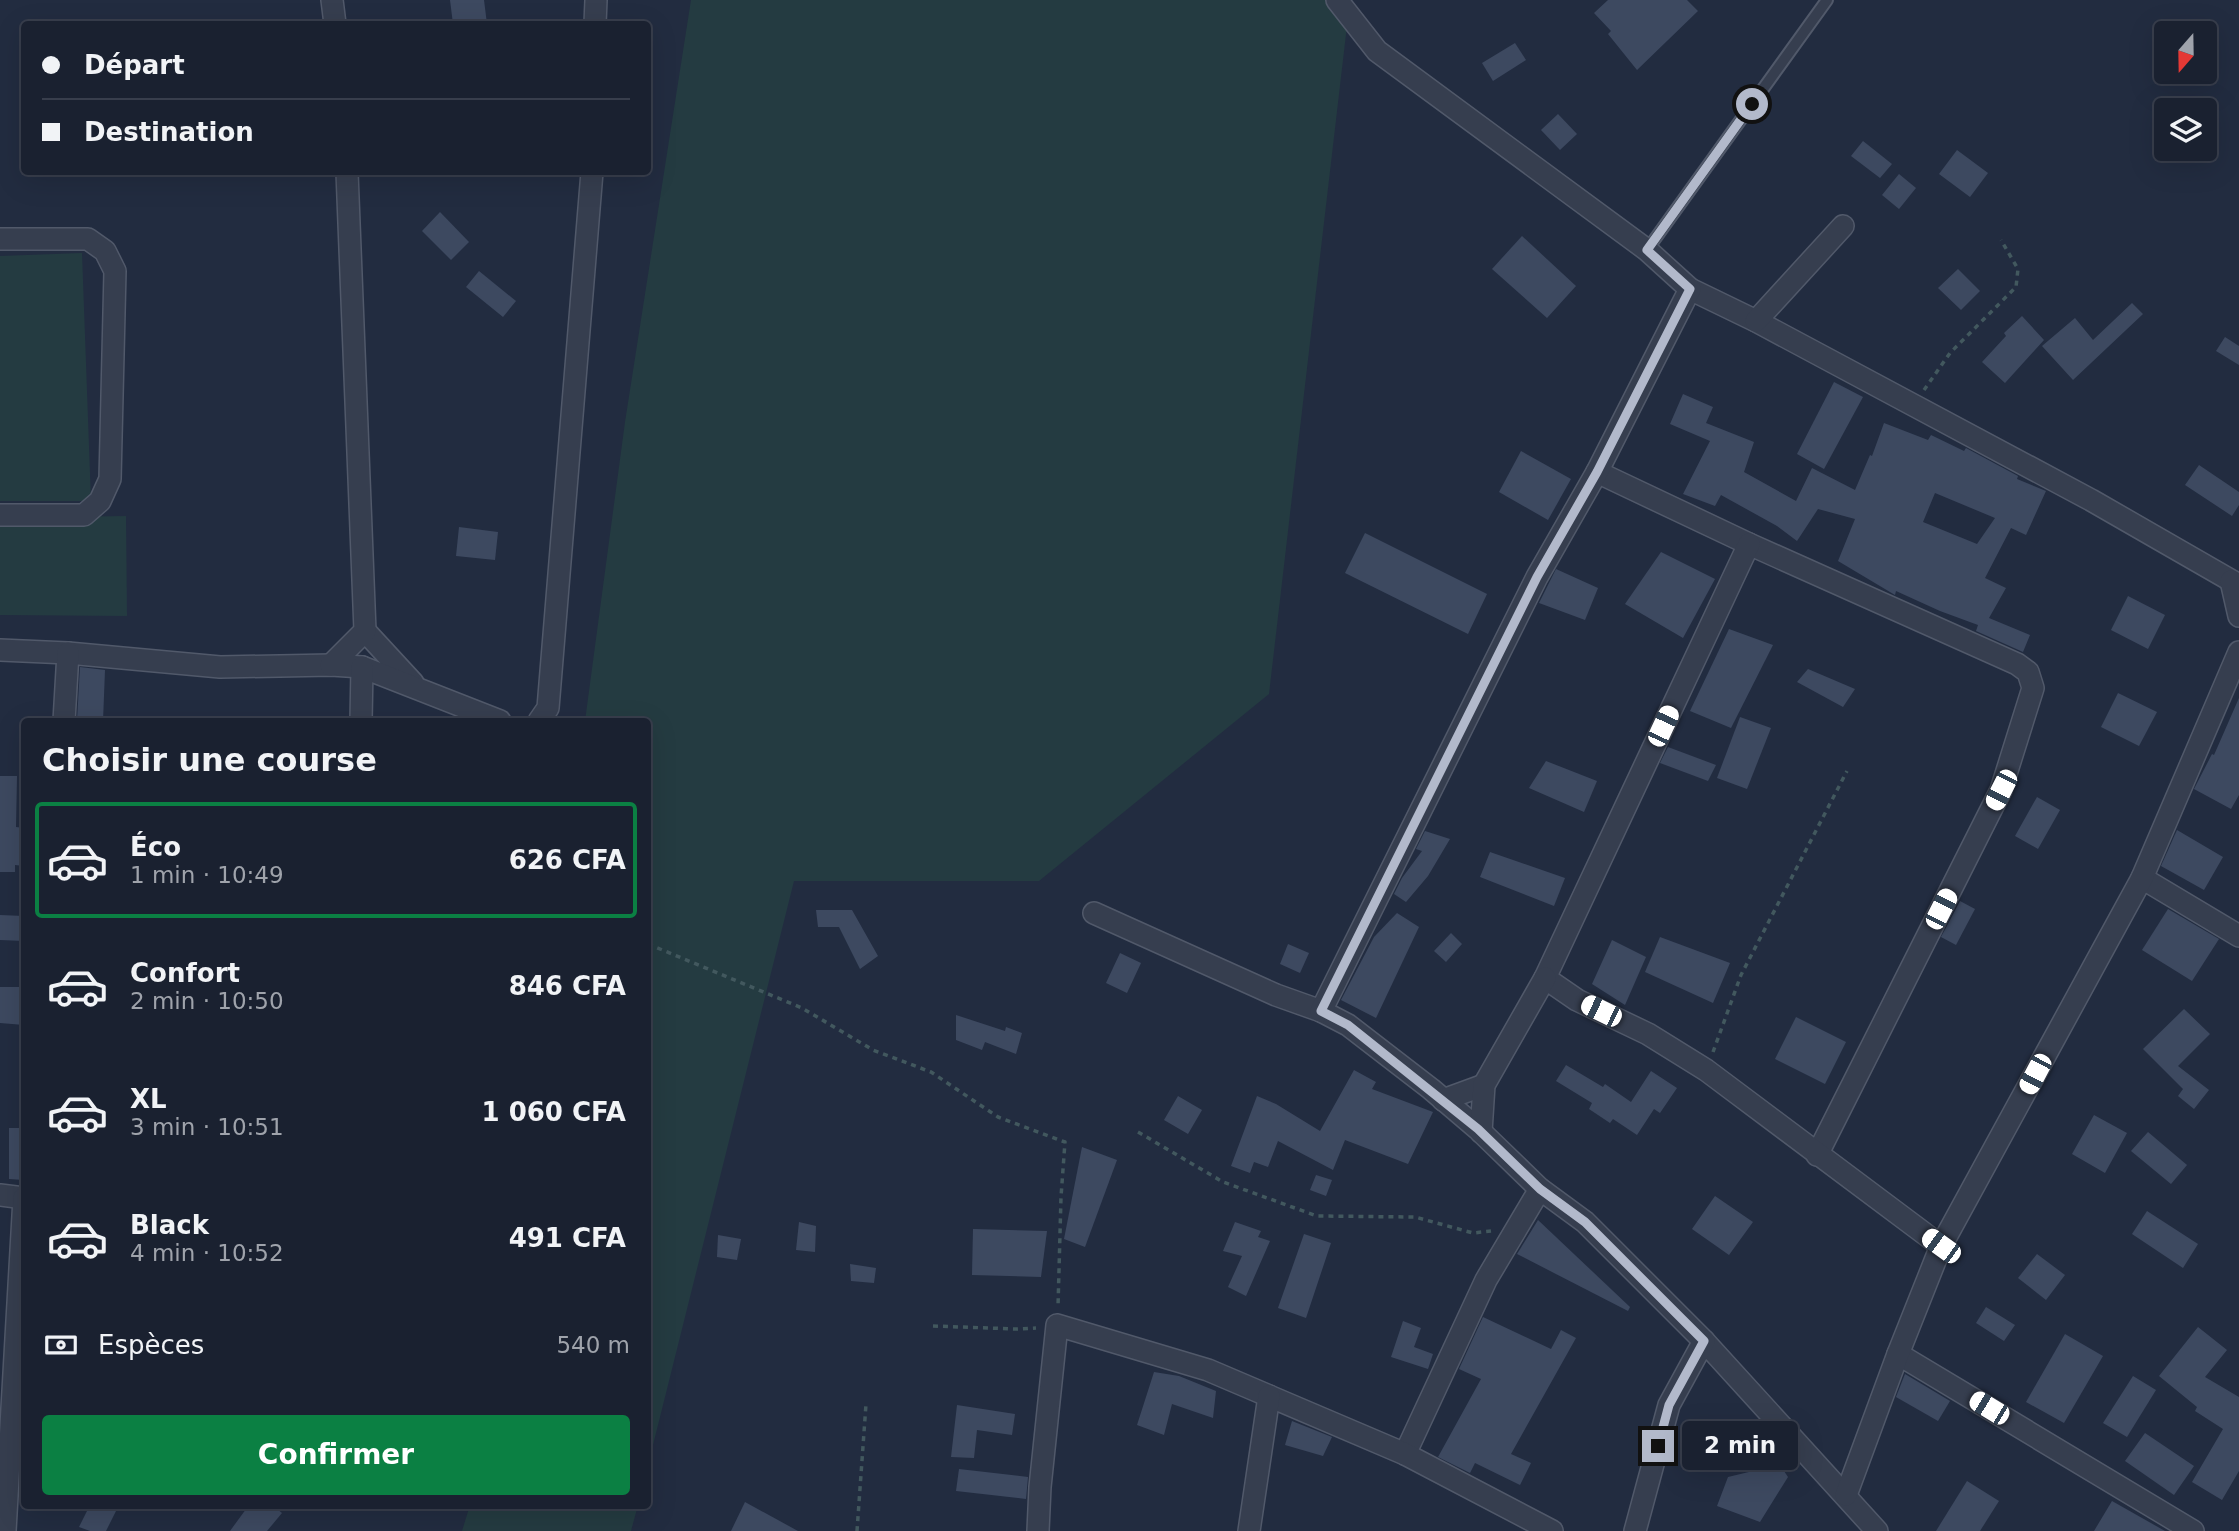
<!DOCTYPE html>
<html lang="fr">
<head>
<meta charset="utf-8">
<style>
  body { margin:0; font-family:"DejaVu Sans",sans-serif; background:#232938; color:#f1f3f6; height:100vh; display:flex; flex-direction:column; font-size:26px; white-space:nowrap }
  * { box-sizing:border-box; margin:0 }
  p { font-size:23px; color:#9fa3ab }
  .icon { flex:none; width:38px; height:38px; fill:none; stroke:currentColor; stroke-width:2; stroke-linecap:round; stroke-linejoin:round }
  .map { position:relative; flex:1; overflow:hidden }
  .details { position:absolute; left:21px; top:718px; width:630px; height:791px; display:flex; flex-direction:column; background:#1a2130; border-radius:7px; box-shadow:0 7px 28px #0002,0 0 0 2px #383e4c }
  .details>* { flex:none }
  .guide { position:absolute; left:21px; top:21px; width:630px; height:154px; border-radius:7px; box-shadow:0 7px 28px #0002,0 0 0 2px #383e4c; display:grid; align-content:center; height:154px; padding:0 21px; background:#1a2130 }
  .needle { width:46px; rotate:200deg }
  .controls { position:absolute; left:2154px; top:21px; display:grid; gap:14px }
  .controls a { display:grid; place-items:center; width:63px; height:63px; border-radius:7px; background:#1a2130; box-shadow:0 7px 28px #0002,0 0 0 2px #383e4c; font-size:35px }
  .end { position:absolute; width:32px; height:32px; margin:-16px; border:9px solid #b2b9cb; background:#111; box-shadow:0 0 0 4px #111 }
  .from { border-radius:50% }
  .bubble { position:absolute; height:49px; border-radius:7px; background:#1a2130; box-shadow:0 7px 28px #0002,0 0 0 2px #383e4c; font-size:23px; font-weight:700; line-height:49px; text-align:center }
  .car { position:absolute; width:21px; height:42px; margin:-21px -10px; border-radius:9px; box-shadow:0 0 5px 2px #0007; background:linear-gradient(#fff 24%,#345 0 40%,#fff 0 76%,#345 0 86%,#fff 0) }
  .guide b { display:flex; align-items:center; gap:24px; height:66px; font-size:26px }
  .guide b+b { border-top:2px solid #383e4c }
  .guide i { width:18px; height:18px; background:#f1f3f6 }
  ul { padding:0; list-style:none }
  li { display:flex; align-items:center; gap:21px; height:116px; margin:0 14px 10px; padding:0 7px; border:4px solid transparent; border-radius:7px }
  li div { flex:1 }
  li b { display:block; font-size:26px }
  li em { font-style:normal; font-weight:700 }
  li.current { border-color:#0b8043 }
  li>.icon { width:63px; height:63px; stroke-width:1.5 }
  h2 { padding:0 21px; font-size:32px; line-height:84px }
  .pay { display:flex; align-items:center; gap:18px; height:77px; padding:0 21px; font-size:26px }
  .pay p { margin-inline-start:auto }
  .primary-button { display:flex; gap:14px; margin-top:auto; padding:14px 21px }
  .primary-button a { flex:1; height:80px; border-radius:7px; background:#0b8043; color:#fff; font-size:28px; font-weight:700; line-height:80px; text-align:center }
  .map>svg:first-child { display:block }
  .green { fill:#243b41 }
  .building { fill:#3d4960; fill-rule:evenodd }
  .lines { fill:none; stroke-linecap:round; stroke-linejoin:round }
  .service-casing { stroke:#51596a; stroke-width:14 }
  .minor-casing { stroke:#51596a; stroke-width:24 }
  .path { stroke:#42585e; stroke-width:3.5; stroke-dasharray:5 5; stroke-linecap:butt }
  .service { stroke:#363e4f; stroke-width:10 }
  .minor { stroke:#363e4f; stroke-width:21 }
  .route { stroke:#b2b9cb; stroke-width:9 }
</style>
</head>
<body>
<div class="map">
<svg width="2239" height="1531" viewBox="0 0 2239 1531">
  <rect width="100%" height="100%" fill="#222c40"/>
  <g class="green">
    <path d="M691,0H1350L1269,694L1039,881H794L648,1465V721H585L625,422Z"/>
    <path d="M82,253L91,501H0V256Z"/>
    <path d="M126,516L127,616L0,615V518Z"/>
    <path d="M470,1505H638L631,1531H462Z"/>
  </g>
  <g class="building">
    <path d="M450,0H484L487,24H453Z"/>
    <path d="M1608,0H1687L1698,11L1637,70L1608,34L1611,31L1594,13Z"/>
    <path d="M1515,43L1526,60L1493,81L1482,63Z"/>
    <path d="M1558,114L1577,134L1560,150L1541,130Z"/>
    <path d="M1863,141L1892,164L1880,178L1851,156Z"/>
    <path d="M1957,150L1988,173L1970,197L1939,174Z"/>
    <path d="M1899,174L1916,188L1899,209L1882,195Z"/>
    <path d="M440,212L469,242L451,260L422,231Z"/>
    <path d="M1522,236L1576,286L1547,318L1492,269Z"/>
    <path d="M1958,269L1980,291L1961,310L1938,288Z"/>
    <path d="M479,271L516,301L503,317L466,287Z"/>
    <path d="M2132,303L2143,314L2073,380L2042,346L2075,318L2093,340Z"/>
    <path d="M2022,316L2044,340L2005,383L1982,362L2006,336L2004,333Z"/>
    <path d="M2225,337L2239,346V365L2216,351Z"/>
    <path d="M1834,382L1863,397L1824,469L1797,454Z"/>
    <path d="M1683,394L1713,407L1706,423L1754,442L1744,472L1796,501L1812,468L1855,490L1870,455L1872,456L1884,423L1928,440L1931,435L1964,451L1966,448L2018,476L2017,479L2046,491L2026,535L2011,528L1985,578L2006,588L1989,618L2030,635L2023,652L1976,631L1978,625L1940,611L1896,591L1895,595L1838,561L1855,519L1818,509L1797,541L1777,526L1721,495L1715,506L1683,494L1710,441L1670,424ZM1935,493L1995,518L1977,544L1923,522Z"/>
    <path d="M1521,451L1571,479L1548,520L1499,492Z"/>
    <path d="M2199,465L2239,492V505L2232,516L2185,485Z"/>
    <path d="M459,527L498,532L495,560L456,556Z"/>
    <path d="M1365,533L1487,594L1468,634L1345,573Z"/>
    <path d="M1661,552L1715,579L1683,638L1625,604Z"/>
    <path d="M1556,569L1598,588L1585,620L1539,603Z"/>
    <path d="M2128,596L2165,615L2148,649L2111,630Z"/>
    <path d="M1729,629L1773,645L1731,728L1690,711Z"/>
    <path d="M80,667L105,670L103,721H77Z"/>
    <path d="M1808,669L1855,689L1843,707L1797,682Z"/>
    <path d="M2118,693L2157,712L2139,746L2101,727Z"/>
    <path d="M2239,698V795L2231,809L2194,789L2212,754L2214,755Z"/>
    <path d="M1740,717L1771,728L1747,789L1717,778Z"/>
    <path d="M1668,747L1716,765L1708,781L1660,763Z"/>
    <path d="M1546,761L1597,781L1584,812L1529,788Z"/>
    <path d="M0,776H17L16,827L24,828V866L15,865V872H0Z"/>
    <path d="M2037,797L2060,810L2038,849L2015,836Z"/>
    <path d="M2177,830L2223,857L2204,890L2161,866Z"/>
    <path d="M1425,831L1450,839L1428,876L1406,902L1394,894L1402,878L1422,851L1416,849Z"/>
    <path d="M1490,852L1565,878L1554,906L1480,877Z"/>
    <path d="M1960,901L1975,909L1956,945L1941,937Z"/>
    <path d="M2168,909L2219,939L2192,981L2142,950Z"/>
    <path d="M816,910H852L878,956L860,969L839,927H818Z"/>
    <path d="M1397,913L1419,927L1376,1018L1341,1000L1374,937Z"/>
    <path d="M0,915L24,916V941L0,940Z"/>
    <path d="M1451,933L1462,944L1446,962L1434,951Z"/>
    <path d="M1660,937L1730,963L1713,1003L1645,972Z"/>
    <path d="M1612,940L1646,957L1625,1005L1592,984Z"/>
    <path d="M1288,944L1309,953L1300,973L1280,964Z"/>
    <path d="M1120,953L1141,963L1127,993L1106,983Z"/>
    <path d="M0,987H24V1025L0,1023Z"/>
    <path d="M2184,1009L2210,1034L2178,1066L2209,1090L2194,1109L2178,1096L2183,1089L2143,1049Z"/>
    <path d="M956,1015L1005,1031L1006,1027L1022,1033L1016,1054L985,1042L982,1050L956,1040Z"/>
    <path d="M1796,1017L1846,1042L1825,1084L1775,1059Z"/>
    <path d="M1566,1065L1603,1087L1605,1084L1631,1102L1651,1071L1677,1088L1660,1113L1654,1109L1637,1135L1613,1119L1610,1123L1589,1109L1592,1103L1556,1081Z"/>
    <path d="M1354,1070L1376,1082L1372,1089L1433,1112L1408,1164L1345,1140L1333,1170L1278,1141L1268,1167L1254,1162L1250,1173L1231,1166L1257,1096L1276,1104L1320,1131Z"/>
    <path d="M1178,1096L1202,1110L1188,1134L1164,1120Z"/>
    <path d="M2094,1115L2127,1133L2105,1173L2072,1154Z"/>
    <path d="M9,1128H24V1180L9,1179Z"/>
    <path d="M2148,1132L2187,1165L2171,1184L2131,1151Z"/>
    <path d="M1082,1147L1117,1160L1085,1247L1064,1239Z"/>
    <path d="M1316,1175L1332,1180L1326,1196L1310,1190Z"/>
    <path d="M1715,1196L1753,1222L1729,1255L1692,1229Z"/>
    <path d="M2147,1211L2198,1244L2183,1268L2132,1234Z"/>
    <path d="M1538,1220L1630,1307L1628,1311L1517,1254Z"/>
    <path d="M799,1222L816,1226L815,1252L796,1250Z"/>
    <path d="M1235,1222L1261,1231L1258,1237L1270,1241L1246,1296L1228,1287L1242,1256L1223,1251Z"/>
    <path d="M973,1229L1047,1231L1041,1277L972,1275Z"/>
    <path d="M1304,1234L1331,1243L1306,1318L1278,1308Z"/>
    <path d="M718,1235L741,1239L737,1260L717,1257Z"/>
    <path d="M2037,1254L2065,1275L2046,1300L2018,1278Z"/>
    <path d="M850,1264L876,1268L874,1283L851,1281Z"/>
    <path d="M1986,1307L2015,1325L2004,1341L1976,1323Z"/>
    <path d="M1483,1317L1551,1349L1561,1330L1576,1338L1511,1454L1531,1463L1520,1485L1475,1463L1470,1473L1438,1457L1481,1379L1459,1369Z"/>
    <path d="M1403,1321L1421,1328L1414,1347L1433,1354L1428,1369L1391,1357Z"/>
    <path d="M2198,1327L2227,1350L2205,1377L2239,1397V1471L2222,1500L2192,1482L2223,1429L2195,1411L2197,1407L2159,1376Z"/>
    <path d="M2065,1334L2103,1356L2064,1423L2026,1402Z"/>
    <path d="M1154,1372L1179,1376L1216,1391L1213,1418L1172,1404L1164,1435L1137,1425Z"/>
    <path d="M1905,1374L1950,1401L1938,1421L1896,1397Z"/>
    <path d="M2133,1376L2156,1390L2127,1437L2103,1423Z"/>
    <path d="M957,1405L1015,1414L1012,1435L977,1430L974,1458L951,1457Z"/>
    <path d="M1292,1421L1332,1437L1323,1456L1285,1445Z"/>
    <path d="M2145,1433L2194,1466L2174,1495L2125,1461Z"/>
    <path d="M1770,1450L1788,1477L1760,1522L1717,1506L1728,1477L1753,1471Z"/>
    <path d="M959,1469L1028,1477L1026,1499L956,1491Z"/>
    <path d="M1967,1481L1999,1501L1980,1531H1936Z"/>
    <path d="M2112,1501L2165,1531H2094Z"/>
    <path d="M745,1502L798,1531H731Z"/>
    <path d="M90,1505H119L106,1531H90L79,1527Z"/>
    <path d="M249,1505H272L282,1513L267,1531H230Z"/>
  </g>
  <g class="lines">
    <defs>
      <path id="service" d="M1647,250L1827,0"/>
      <g id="minor">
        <path d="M332,0L335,24"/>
        <path d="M1337,0L1377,51L1647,250L1690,289L1756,321L2091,500L2239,585"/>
        <path d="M595,24L596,0"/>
        <path d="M0,239H88L105,251L115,271L110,479L100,501L84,515H0"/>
        <path d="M1756,321L1843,226"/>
        <path d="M1597,472L1749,544L2017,664L2028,672L2033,688L2001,790L1817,1155"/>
        <path d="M1749,544L1545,978L1577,1000L1648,1034L1706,1070L1941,1246"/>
        <path d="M2231,581L2239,616"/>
        <path d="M365,631L413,683"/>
        <path d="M0,650L68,653L220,667L331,665L362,667L500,721"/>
        <path d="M331,665L365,631L347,172"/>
        <path d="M64,721L68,653"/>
        <path d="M361,721L362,667"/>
        <path d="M539,721L548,708L592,172"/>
        <path d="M2142,878L2239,936"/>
        <path d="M1094,913L1276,995L1321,1011L1348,1025L1431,1089L1478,1129L1540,1189L1585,1222L1704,1341L1877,1531"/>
        <path d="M1321,1011L1537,577L1597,472L1690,289"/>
        <path d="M1443,1100L1484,1085"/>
        <path d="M1481,1132L1484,1085L1545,978"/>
        <path d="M0,1195L24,1198"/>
        <path d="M1898,1354L2193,1531"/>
        <path d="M1405,1454L1486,1280L1540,1189"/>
        <path d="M1846,1495L1898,1354L1941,1246L2142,878L2239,652"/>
        <path d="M5,1531L24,1198"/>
        <path d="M1038,1531L1040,1487L1057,1325L1208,1370L1405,1454L1552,1531"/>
        <path d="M1249,1531L1269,1396"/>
        <path d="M1635,1531L1669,1405L1704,1341"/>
      </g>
    </defs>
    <use href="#service" class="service-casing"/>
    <use href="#minor" class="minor-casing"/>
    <g class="path">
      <path d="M1924,390L1950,353L2016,287L2018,269L2001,240"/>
      <path d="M648,944L802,1008L873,1050L931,1072L998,1117L1065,1142L1061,1197L1058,1307"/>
      <path d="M1713,1052L1741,975L1847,771"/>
      <path d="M1138,1132L1223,1182L1317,1216L1415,1217L1473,1233L1491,1231"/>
      <path d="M933,1326L1016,1329L1036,1328"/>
      <path d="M857,1531L866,1404"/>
    </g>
    <use href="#service" class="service"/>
    <use href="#minor" class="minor"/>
  </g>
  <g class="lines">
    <path class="route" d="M1658,1446L1669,1405L1704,1341L1585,1222L1540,1189L1478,1129L1348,1025L1321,1011L1537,577L1597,472L1690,289L1647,250L1752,104"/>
  </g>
</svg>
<div class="controls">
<a><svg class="needle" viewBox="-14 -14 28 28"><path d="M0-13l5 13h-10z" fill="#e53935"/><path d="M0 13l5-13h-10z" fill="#9fa3ab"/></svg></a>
<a><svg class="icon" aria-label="layers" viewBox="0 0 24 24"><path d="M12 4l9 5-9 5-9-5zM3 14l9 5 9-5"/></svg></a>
</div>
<i class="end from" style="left:1752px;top:104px"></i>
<i class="end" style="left:1658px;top:1446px"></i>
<div class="bubble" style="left:1682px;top:1421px;width:116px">2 min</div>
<i class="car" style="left:1663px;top:726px;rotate:25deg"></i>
<i class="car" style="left:2001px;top:790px;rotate:207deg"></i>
<i class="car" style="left:1941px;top:909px;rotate:27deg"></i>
<i class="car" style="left:1601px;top:1011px;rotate:296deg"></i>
<i class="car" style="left:2035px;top:1074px;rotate:208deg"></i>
<i class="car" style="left:1941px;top:1246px;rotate:306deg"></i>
<i class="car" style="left:1989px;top:1408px;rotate:301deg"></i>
<div class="guide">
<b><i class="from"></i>Départ</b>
<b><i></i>Destination</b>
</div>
<section class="details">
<h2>Choisir une course</h2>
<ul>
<li class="current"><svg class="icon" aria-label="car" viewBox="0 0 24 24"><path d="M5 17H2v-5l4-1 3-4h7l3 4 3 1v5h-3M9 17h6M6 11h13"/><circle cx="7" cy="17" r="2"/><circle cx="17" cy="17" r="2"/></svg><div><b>Éco</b><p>1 min · 10:49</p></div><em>626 CFA</em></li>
<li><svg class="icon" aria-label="car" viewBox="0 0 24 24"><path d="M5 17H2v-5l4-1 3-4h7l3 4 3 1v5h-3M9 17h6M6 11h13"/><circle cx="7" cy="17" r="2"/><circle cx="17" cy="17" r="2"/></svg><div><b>Confort</b><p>2 min · 10:50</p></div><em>846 CFA</em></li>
<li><svg class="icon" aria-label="car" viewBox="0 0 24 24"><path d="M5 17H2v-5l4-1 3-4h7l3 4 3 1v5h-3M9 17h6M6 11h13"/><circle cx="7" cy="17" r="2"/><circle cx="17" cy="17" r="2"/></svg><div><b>XL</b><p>3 min · 10:51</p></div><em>1 060 CFA</em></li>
<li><svg class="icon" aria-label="car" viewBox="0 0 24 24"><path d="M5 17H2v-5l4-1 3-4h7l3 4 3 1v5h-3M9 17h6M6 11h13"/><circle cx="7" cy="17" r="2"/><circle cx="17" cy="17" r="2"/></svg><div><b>Black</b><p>4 min · 10:52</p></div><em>491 CFA</em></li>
</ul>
<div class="pay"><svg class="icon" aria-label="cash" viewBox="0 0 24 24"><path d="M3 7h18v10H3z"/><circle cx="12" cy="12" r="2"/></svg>Espèces<p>540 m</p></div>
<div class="primary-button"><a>Confirmer</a></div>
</section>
</div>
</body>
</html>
